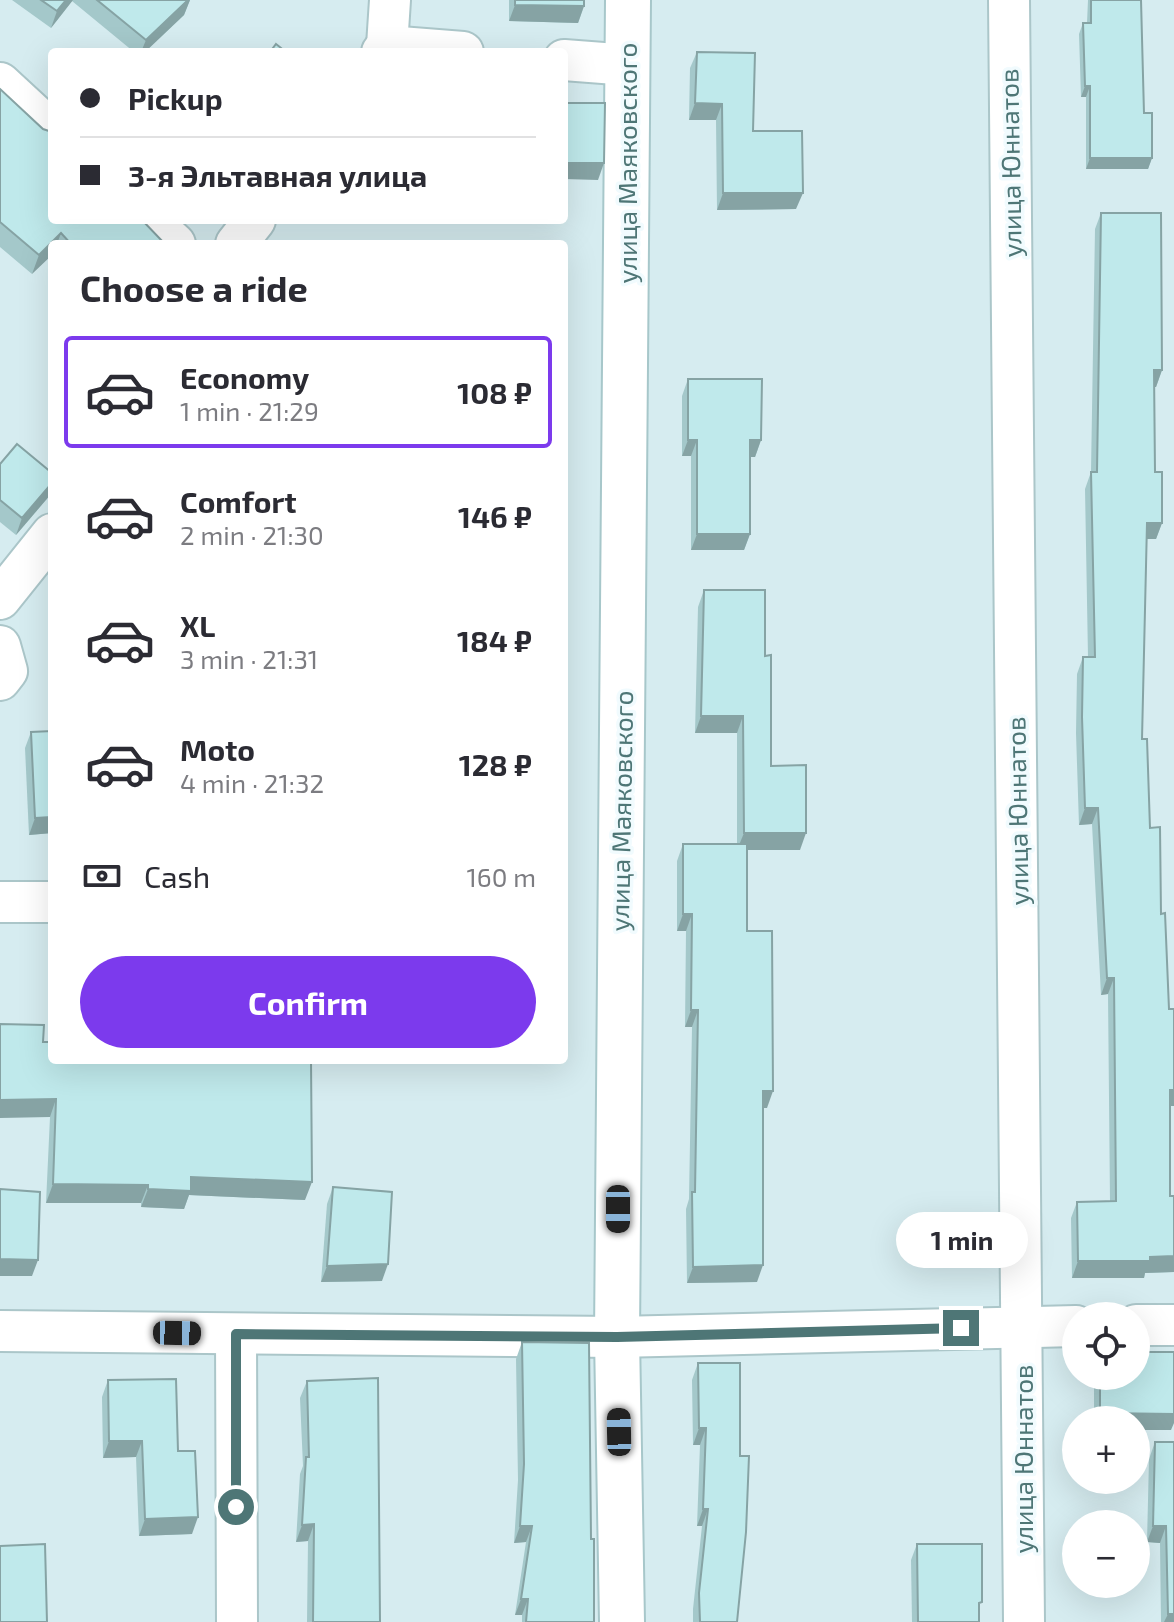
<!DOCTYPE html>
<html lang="en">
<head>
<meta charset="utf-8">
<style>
  body { margin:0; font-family:"Exo 2",sans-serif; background:#f2f2f3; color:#2b2b33; height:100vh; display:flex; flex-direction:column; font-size:30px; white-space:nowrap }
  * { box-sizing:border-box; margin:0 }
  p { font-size:26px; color:#7c7c81 }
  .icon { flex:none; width:44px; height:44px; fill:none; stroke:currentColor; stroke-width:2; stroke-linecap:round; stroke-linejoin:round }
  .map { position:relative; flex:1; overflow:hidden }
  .details { position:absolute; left:48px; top:240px; width:520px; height:824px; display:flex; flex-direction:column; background:#fff; border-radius:8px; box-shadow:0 8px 32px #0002 }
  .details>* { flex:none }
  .hud { position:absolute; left:48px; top:48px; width:520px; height:176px; border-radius:8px; box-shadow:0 8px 32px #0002; display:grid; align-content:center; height:176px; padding:0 32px; background:#fff }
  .fabs { position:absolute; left:1062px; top:1302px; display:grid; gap:16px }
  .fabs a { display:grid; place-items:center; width:88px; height:88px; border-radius:50%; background:#fff; box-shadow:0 8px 32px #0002; font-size:40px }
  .end { position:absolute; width:36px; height:36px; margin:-18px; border:10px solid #4e7676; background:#fff; box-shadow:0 0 0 4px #fff }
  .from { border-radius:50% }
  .bubble { position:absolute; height:56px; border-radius:28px; background:#fff; box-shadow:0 8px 32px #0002; font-size:26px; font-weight:700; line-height:56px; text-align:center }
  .car { position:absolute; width:24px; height:48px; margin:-24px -12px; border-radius:10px; box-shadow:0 0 6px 2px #0007; background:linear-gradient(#222 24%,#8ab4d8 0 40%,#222 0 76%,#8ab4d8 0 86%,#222 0) }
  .hud b { display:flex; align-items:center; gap:28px; height:76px; font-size:30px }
  .hud b+b { border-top:2px solid #e1e1e2 }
  .hud i { width:20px; height:20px; background:#2b2b33 }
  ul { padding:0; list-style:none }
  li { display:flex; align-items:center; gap:24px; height:112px; margin:0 16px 12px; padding:0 16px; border:4px solid transparent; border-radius:8px }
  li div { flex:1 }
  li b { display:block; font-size:30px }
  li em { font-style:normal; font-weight:700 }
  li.active { border-color:#7c3aed }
  li>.icon { width:72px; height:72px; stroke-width:1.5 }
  h2 { padding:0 32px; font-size:36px; line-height:96px }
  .pay { display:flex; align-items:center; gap:20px; height:88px; padding:0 32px; font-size:30px }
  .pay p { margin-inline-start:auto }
  .button { display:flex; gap:16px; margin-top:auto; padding:16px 32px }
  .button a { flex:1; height:92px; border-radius:48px; background:#7c3aed; color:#fff; font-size:32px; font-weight:700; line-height:92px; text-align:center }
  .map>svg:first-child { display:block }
  .residential { fill:#d6ecf0; fill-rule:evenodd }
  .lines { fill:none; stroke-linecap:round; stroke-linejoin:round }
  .street-casing { stroke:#abc6c9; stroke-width:44 }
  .secondary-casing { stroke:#a7c7ca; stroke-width:48 }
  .street { stroke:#fff; stroke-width:40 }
  .secondary { stroke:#fff; stroke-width:44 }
  .wall { fill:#a4c8ca }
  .shaded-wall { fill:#86a3a4 }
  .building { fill:#bfe9eb; stroke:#86a3a4; stroke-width:2 }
  .route { stroke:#4e7676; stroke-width:10 }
  .labels { text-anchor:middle; stroke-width:7; stroke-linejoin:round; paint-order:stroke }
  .street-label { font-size:26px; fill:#4e7676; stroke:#f1fbfe }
</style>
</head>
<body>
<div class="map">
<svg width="1174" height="1622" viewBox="0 0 1174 1622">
  <rect width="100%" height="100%" fill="#ebf7fc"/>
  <path class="residential" d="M0,0H1174V1622H0ZM52,52H564V220H52ZM52,244H564V1060H52ZM1076,1316H1136V1376H1076ZM1076,1420H1136V1480H1076ZM1076,1524H1136V1584H1076Z"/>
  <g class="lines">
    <defs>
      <g id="street">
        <path d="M1009,0L1024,1622"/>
        <path d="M387,46L390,0"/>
        <path d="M382,52L387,46L463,52"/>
        <path d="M564,60L629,65"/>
        <path d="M0,83L52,131"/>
        <path d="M149,220L175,244"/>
        <path d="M236,244L255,220"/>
        <path d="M0,599L52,534"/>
        <path d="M0,646L7,671L0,680"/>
        <path d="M0,902H52"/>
        <path d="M1136,1325H1174"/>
        <path d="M0,1331L617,1337L1076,1326"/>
        <path d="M236,1334L237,1622"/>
      </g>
      <path id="secondary" d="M622,1622L617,1337L628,0"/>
    </defs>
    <use href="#street" class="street-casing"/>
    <use href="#secondary" class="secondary-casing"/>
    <use href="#street" class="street"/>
    <use href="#secondary" class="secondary"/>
  </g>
  <g class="wall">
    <path d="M12,0H190L184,15L145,52H134L72,1L51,28Z"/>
    <path d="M509,0H584V6L578,23L509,21Z"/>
    <path d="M1088,0H1141L1144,113L1152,158L1148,169H1086V97H1081L1079,34L1083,23H1087Z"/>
    <path d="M697,52L753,131L796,209L717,210L716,120H689L690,68Z"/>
    <path d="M0,89L165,244H52L32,274L0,247Z"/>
    <path d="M1101,213L1162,370L1156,387H1154L1155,472L1162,523L1156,539H1147L1142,739L1150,828L1161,914L1170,1106V1196H1174V1272L1145,1273L1144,1278H1072L1071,1218L1077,1202L1110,1201L1108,994L1101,995L1092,824L1079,825L1076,733L1077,674L1083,657H1088L1085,489L1091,472L1095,229Z"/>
    <path d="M688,379L761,440L755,457H750V534L744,550H691V456H682V396Z"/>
    <path d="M0,464L52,473L51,494L16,535L0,522Z"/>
    <path d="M704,590L765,656L771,766L800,850H747V931L767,1108H763L757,1282L687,1283L686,1209L689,1199L692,1027H685L686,931H677V861L683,844H737V733H695L698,607Z"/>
    <path d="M31,732L52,833L29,835L25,748Z"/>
    <path d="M43,1042L305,1200L189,1195L184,1209L141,1207V1203H46L50,1117Z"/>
    <path d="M333,1187L382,1281L321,1282L327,1204Z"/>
    <path d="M522,1342L591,1539L594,1622H522V1615H515L526,1542L514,1543L518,1480L516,1359Z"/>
    <path d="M698,1363L737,1622H693V1609L702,1526H697L700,1445H693L692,1380Z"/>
    <path d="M1094,1376H1136L1171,1430H1136V1420H1094Z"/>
    <path d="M108,1380L178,1451L192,1534L139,1536L136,1457L103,1458L102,1397Z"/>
    <path d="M307,1381L380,1622H307L308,1541L296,1542L300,1474L303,1466L300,1398Z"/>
    <path d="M1155,1442H1174V1622H1161L1160,1543L1147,1542L1149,1459Z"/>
    <path d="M917,1544L979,1612V1622H912L911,1560Z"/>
  </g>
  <g class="shaded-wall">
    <path d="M66,0H73L51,28L57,11Z"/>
    <path d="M188,0H190L184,15L145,52H141L146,40Z"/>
    <path d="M515,5L584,6L578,23L509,21Z"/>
    <path d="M1085,86H1090L1086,97H1081Z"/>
    <path d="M695,103L722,104L716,120H689Z"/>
    <path d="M1090,158H1152L1148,169H1086Z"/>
    <path d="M564,163H604L598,180L564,179Z"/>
    <path d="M723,193H803L796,209L717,210Z"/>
    <path d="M61,233L57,244H52V255L32,274L39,255Z"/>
    <path d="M1154,370H1162L1156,387H1148Z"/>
    <path d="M688,440H697L691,456H682Z"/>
    <path d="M750,440H761L755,457H744Z"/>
    <path d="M52,483L51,494L16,535L22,518Z"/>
    <path d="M1147,523H1162L1156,539H1141Z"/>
    <path d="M697,534H750L744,550H691Z"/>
    <path d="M701,716H743L737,733H695Z"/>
    <path d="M1085,808H1098L1092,824L1079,825Z"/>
    <path d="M52,817V833L29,835L35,818Z"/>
    <path d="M744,833H806L800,850H737Z"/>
    <path d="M683,914H692L686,931H677Z"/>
    <path d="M1107,978H1114L1108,994L1101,995Z"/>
    <path d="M691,1010H698L692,1027H685Z"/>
    <path d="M1170,1090H1174V1106H1163Z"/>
    <path d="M763,1091H773L767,1108H757Z"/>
    <path d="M56,1099L50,1117L0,1118V1100Z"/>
    <path d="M191,1177L312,1182L305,1200L189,1195L184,1209L141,1207L148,1189Z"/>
    <path d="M53,1184L148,1185L141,1203H46Z"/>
    <path d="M1174,1256V1272L1145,1273L1144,1278H1072L1078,1261Z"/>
    <path d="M0,1259L38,1260L32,1276H0Z"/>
    <path d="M388,1264L382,1281L321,1282L327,1266Z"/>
    <path d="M763,1265L757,1282L687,1283L693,1267Z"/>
    <path d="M1100,1413L1174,1414V1423L1171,1430H1136V1420H1097Z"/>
    <path d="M699,1428H706L700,1445H693Z"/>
    <path d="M109,1441H142L136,1457L103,1458Z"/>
    <path d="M703,1509H708L702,1526H697Z"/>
    <path d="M198,1517L192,1534L139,1536L145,1519Z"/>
    <path d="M314,1524L308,1541L296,1542L302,1525Z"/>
    <path d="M520,1526H532L526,1542L514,1543Z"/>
    <path d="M1153,1526H1166L1160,1543L1147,1542Z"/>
    <path d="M521,1599H528L522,1615H515Z"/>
    <path d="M1168,1614H1174V1622H1164Z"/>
  </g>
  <g class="building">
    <path d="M41,0H66L57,11Z"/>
    <path d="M97,0H188L146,40Z"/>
    <path d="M515,0H584V6L515,5Z"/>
    <path d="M1091,0H1141L1144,113H1152V158H1090V86H1085L1083,23H1091Z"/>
    <path d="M276,44L286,52H270Z"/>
    <path d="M697,52L755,53L753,131H802L803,193H723L722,104L695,103Z"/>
    <path d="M0,89L43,129L52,132V220H142L165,244H71L61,233L39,255L0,222Z"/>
    <path d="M564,103H605L604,163H564Z"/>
    <path d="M1101,213H1161L1162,370H1154L1155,472H1162V523H1147L1142,739H1147L1150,828L1160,827L1161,914L1165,913L1169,1009H1174V1090H1170V1196H1174V1256L1150,1257V1261H1078L1077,1202L1116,1201L1114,978H1107L1098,808H1085L1082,717L1083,657H1095L1091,472H1097Z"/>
    <path d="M688,379H762L761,440H750V534H697V440H688Z"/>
    <path d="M17,444L52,473V483L22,518L0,500V464Z"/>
    <path d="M704,590H765V656L771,655V766L806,765V833H744L743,716H701Z"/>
    <path d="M52,731V817L35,818L31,732Z"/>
    <path d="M683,844H747V931H772L773,1091H763V1265L693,1267L692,1192H695L698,1010H691L692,914H683Z"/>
    <path d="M0,1024L44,1025L43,1042H52V1060H311L312,1182L191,1177V1191L148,1189V1185L53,1184L56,1099L0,1100Z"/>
    <path d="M333,1187L392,1192L388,1264L327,1266Z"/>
    <path d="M0,1189L40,1192L38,1260L0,1259Z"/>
    <path d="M522,1342L589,1343L591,1539H594V1622H526L528,1599H521L532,1526H520L524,1464Z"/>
    <path d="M1136,1352H1174V1414L1100,1413V1376H1136Z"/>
    <path d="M698,1363H740V1456H749L746,1532L737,1622H700L699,1593L708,1509H703L706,1428H699Z"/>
    <path d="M378,1378L380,1622H313L314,1524L302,1525L306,1457H309L307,1381Z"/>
    <path d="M176,1379L178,1451H195L198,1517L145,1519L142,1441H109L108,1380Z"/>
    <path d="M1155,1442H1174V1614H1168L1166,1526H1153Z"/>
    <path d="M45,1544L47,1622H0V1546Z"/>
    <path d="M917,1544H982V1602L979,1603V1622H918Z"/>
  </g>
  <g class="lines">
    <path class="route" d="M236,1507V1334L617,1337L961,1328"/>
  </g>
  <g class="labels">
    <g class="street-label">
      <text transform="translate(628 163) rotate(-90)" y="9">улица Маяковского</text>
      <text transform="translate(1011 163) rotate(-91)" y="9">улица Юннатов</text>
      <text transform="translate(622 811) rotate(-89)" y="9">улица Маяковского</text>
      <text transform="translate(1018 811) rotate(-91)" y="9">улица Юннатов</text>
      <text transform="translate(1024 1459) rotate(-90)" y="9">улица Юннатов</text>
    </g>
  </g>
</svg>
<div class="fabs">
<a><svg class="icon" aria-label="locate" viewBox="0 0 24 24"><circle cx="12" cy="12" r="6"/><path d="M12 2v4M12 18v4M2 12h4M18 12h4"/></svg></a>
<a>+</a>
<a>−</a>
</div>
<i class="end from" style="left:236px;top:1507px"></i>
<i class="end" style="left:961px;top:1328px"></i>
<div class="bubble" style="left:896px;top:1212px;width:132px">1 min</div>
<i class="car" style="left:618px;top:1209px;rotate:180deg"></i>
<i class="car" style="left:177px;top:1333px;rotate:91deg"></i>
<i class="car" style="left:619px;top:1432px;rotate:359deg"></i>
<div class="hud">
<b><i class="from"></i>Pickup</b>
<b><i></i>3-я Эльтавная улица</b>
</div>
<section class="details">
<h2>Choose a ride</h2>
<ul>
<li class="active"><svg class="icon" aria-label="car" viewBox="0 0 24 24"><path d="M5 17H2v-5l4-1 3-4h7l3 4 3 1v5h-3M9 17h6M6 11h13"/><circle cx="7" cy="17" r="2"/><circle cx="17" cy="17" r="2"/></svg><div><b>Economy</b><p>1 min · 21:29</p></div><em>108 ₽</em></li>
<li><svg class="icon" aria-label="car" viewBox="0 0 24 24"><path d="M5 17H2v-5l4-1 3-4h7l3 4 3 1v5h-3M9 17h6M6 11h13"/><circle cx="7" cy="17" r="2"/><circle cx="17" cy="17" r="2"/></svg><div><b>Comfort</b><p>2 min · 21:30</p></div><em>146 ₽</em></li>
<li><svg class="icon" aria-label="car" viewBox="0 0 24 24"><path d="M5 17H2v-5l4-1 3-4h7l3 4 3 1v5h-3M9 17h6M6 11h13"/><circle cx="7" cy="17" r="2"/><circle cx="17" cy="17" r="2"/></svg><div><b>XL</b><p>3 min · 21:31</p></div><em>184 ₽</em></li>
<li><svg class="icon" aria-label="car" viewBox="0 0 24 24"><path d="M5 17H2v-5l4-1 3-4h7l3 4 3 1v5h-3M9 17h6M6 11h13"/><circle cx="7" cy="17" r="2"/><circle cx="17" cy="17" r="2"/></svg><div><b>Moto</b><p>4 min · 21:32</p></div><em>128 ₽</em></li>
</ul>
<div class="pay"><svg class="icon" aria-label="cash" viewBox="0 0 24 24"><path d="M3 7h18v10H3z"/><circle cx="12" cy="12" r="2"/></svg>Cash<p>160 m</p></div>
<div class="button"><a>Confirm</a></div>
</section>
</div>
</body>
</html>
